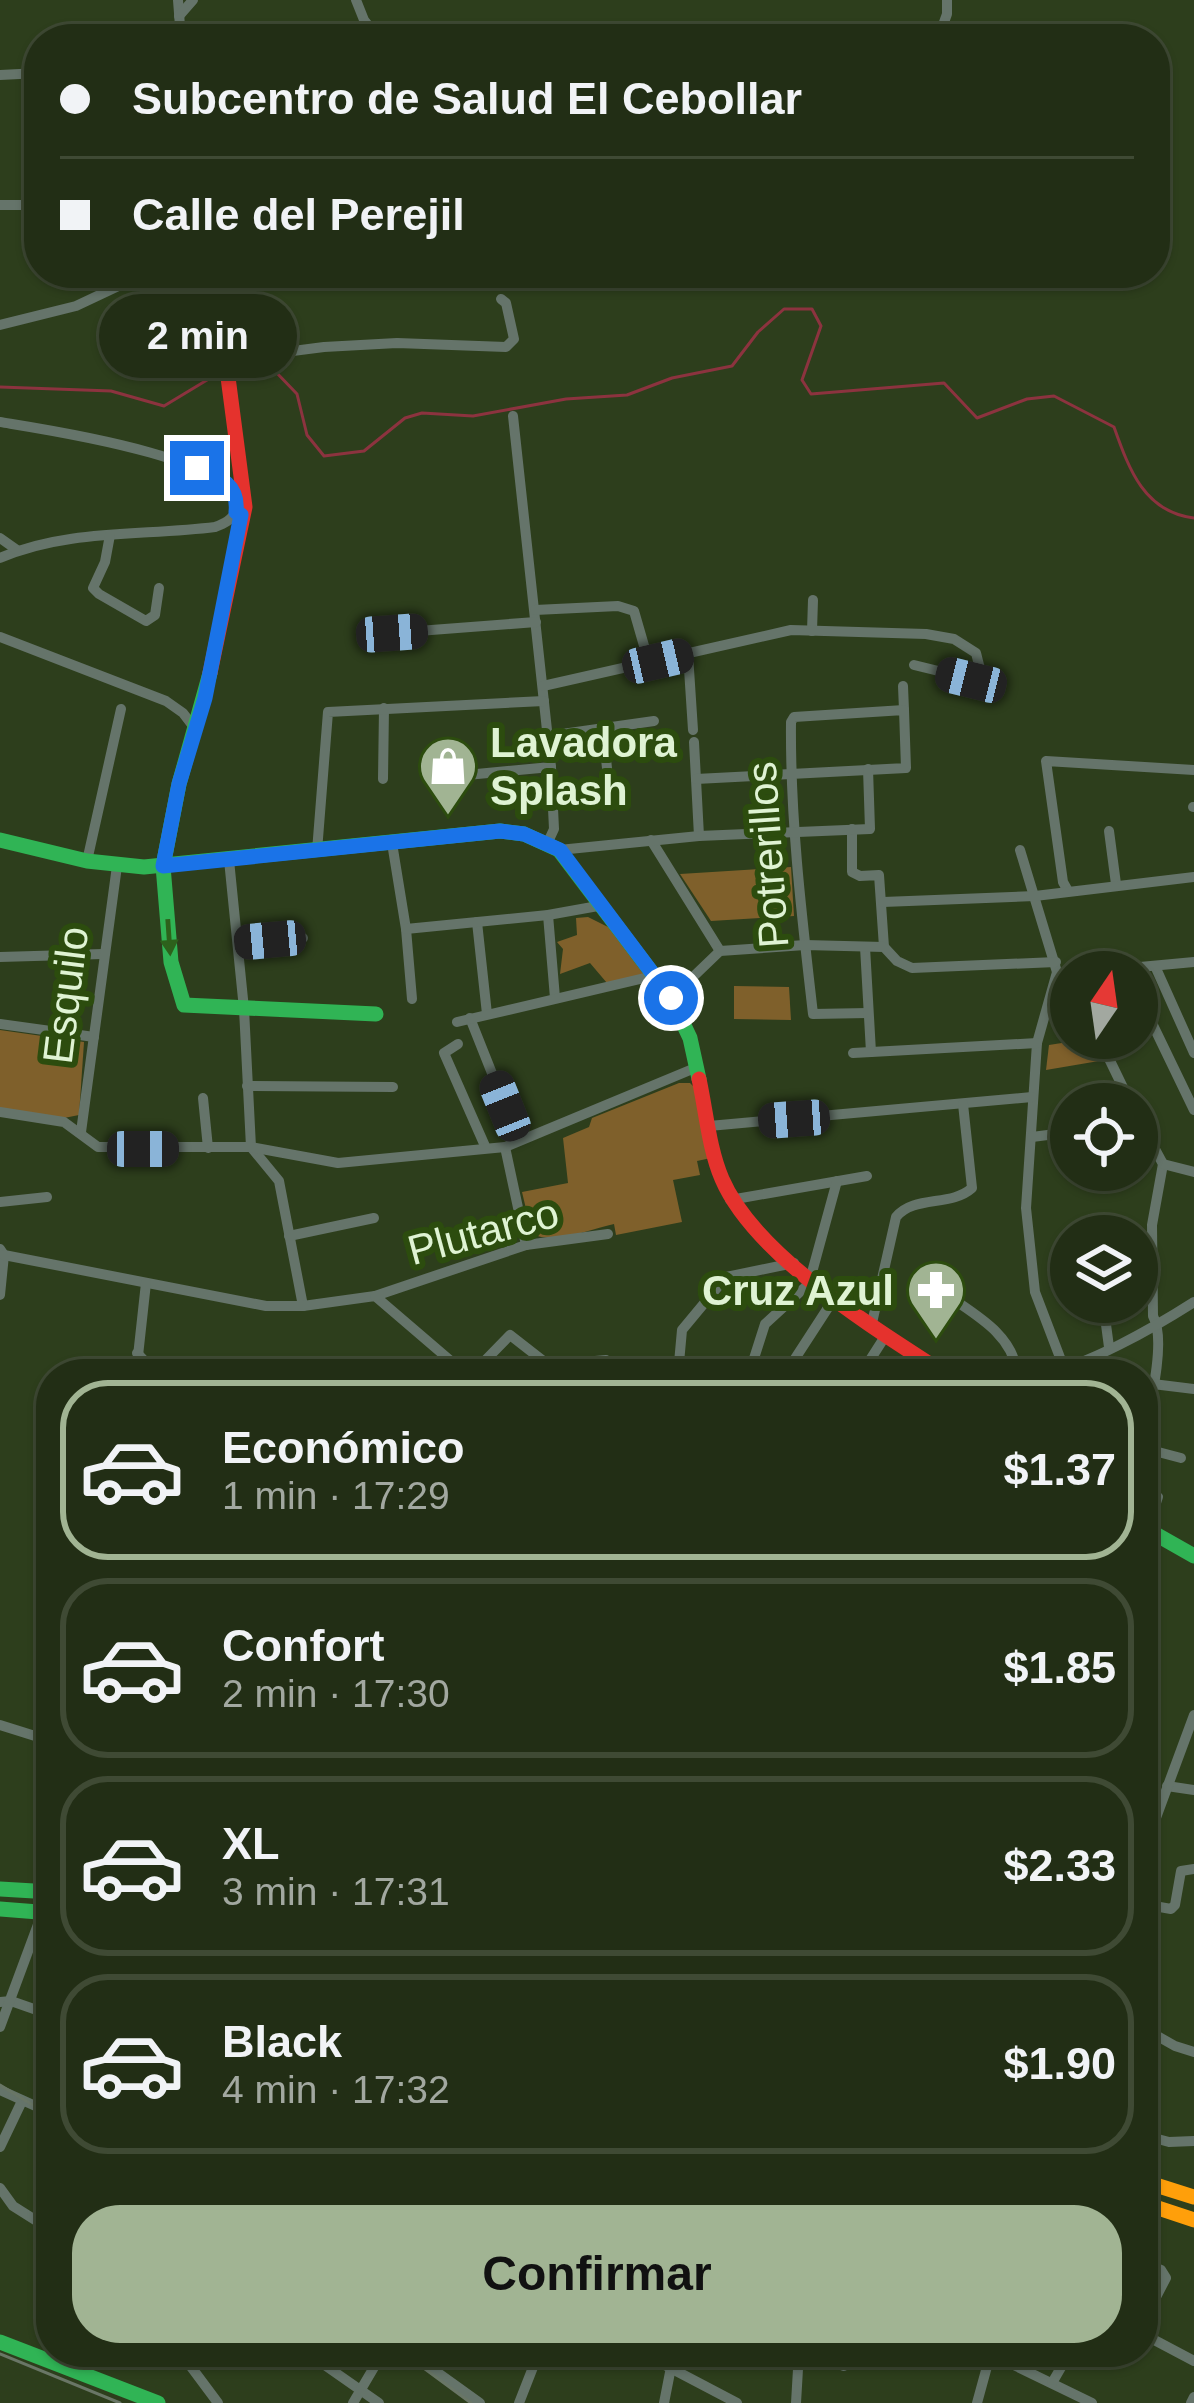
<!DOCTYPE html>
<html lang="es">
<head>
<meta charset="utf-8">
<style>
  body { margin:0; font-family:Arial,sans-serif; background:#2e3a22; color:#f1f3f6; height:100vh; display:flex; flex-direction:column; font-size:45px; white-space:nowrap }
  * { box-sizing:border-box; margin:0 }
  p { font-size:39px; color:#a2a8a0 }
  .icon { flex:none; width:66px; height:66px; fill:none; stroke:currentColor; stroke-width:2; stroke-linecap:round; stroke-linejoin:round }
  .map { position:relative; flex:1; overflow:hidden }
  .drawer { position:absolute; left:36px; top:1359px; width:1122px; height:1008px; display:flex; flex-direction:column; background:#222e15; border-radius:48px; box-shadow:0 3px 9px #0004,0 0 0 3px #3f4a34 }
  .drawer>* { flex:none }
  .guide { position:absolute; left:24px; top:24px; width:1146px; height:264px; border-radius:48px; box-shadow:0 3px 9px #0004,0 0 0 3px #3f4a34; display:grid; align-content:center; height:264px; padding:0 36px; background:#222e15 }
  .needle { width:78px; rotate:13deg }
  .controls { position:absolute; left:1050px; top:951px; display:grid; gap:24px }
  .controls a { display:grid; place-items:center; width:108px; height:108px; border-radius:50%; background:#222e15; box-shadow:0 3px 9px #0004,0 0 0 3px #3f4a34; font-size:60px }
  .end { position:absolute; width:54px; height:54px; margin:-27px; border:15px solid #1a73e8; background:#fff; box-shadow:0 0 0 6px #fff }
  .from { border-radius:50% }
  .bubble { position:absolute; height:84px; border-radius:42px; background:#222e15; box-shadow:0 3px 9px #0004,0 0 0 3px #3f4a34; font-size:39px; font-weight:600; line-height:84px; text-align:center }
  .car { position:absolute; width:36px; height:72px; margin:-36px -18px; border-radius:15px; box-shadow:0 0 9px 3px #0007; background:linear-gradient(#222 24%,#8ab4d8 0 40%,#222 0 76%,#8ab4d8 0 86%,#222 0) }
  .guide b { display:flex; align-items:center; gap:42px; height:114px; font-size:45px }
  .guide b+b { border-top:3px solid #3f4a34 }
  .guide i { width:30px; height:30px; background:#f1f3f6 }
  ul { padding:21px 0 0; list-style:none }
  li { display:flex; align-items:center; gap:36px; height:180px; margin:0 24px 18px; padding:0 12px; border:6px solid #3f4a34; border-radius:48px }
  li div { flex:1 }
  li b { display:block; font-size:45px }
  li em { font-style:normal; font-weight:600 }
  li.active { border-color:#a1b493 }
  li>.icon { width:108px; height:108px; stroke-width:1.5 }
  .cta { display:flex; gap:24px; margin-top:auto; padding:24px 36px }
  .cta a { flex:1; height:138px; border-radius:48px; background:#a1b493; color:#111; font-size:48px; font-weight:600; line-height:138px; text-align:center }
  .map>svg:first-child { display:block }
  .green { fill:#7f602b }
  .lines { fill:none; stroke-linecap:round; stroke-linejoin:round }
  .stream { stroke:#8c333f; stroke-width:3 }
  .street { stroke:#65746a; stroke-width:10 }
  .fast { stroke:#30b455; stroke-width:15 }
  .slow { stroke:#ff9f0a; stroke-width:15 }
  .jam { stroke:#e5322d; stroke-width:15 }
  .tram { stroke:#697666; stroke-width:3 }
  .oneway { fill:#2d611c }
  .route { stroke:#1a73e8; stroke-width:15 }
  .labels { text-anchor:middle; stroke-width:12; stroke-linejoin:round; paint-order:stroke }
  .poi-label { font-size:42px; font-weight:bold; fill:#dff3d3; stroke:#2c4c0e; text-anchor:start }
  .street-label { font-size:42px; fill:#dff3d3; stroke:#2c4c0e }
</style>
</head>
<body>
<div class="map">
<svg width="1194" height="2403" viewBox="0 0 1194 2403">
  <rect width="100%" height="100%" fill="#2d3e1c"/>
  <g class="green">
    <path d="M791,867L794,916L711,921L680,874Z"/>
    <path d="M588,917L608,927L645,976L607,983L590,963L560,974L563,949L557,942L577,935L576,918Z"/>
    <path d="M734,986L789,987L791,1020L734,1019Z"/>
    <path d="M0,1030L84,1042L79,1115L64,1118L0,1108Z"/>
    <path d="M1093,1038L1099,1061L1046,1070L1049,1045Z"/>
    <path d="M679,1083H690L697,1090L711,1158L697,1161L700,1175L673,1180L682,1222L616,1235L614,1224C590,1229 556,1245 532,1234L522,1192L568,1183L563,1138L589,1127L592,1118Z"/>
  </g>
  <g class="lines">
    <g class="stream">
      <path d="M231,374L273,369L297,394L307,435L324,456L364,451L405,418L422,413L473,416L566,399L627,395L672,378L732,366L758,332L784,309H812L821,326L802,380L811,394L944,383L977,418L1027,399L1054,396L1114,427C1129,469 1144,512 1194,518"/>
      <path d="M0,387L111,391L164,406L212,377L221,375"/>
    </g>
    <g class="street">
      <path d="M178,0L181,39"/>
      <path d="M356,0L364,20L379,39"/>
      <path d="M179,16L193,0"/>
      <path d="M938,39L947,14V0"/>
      <path d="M0,75L39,73"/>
      <path d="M0,205H39"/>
      <path d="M0,325L76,306L146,273"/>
      <path d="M175,366L324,347L397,343L506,347L514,339L506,303L501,299"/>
      <path d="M513,416L551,767L554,829L548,842"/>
      <path d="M0,422C35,428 253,459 236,510C233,520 223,524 215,527C144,536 66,529 0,558"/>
      <path d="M110,535L105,562L93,588L99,594L146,621L155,615L159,588"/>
      <path d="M0,538L17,550"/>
      <path d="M535,610L618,606L634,611L649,663"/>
      <path d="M812,631L813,600"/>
      <path d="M392,633L536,622"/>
      <path d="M0,637L166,701L183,713L196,730"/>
      <path d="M688,654L693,730"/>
      <path d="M543,686L791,630L926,634L954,639L976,653L980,669L977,677L971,679L914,665"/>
      <path d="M903,686L904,710"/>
      <path d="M603,729L609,788"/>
      <path d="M548,736L654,721"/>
      <path d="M694,742L699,836"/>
      <path d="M456,776L551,767"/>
      <path d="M383,779L384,708"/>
      <path d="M696,779L906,768L904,710L794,717L791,722C790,819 802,918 813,1014L868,1013"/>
      <path d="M1193,807H1194"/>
      <path d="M852,829V872L860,876L879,875L884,947"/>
      <path d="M1109,831L1116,884"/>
      <path d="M651,840L720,951"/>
      <path d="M392,843L406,929L412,999"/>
      <path d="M559,850L699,836L870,829L868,769"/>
      <path d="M1020,850L1057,972L1037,1043L1026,1208L1035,1292L1064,1368"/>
      <path d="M317,851L328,712L544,701"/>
      <path d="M229,860L244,1009L251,1147L279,1181L303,1306"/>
      <path d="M87,861L121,709"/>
      <path d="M1068,891L1063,882L1046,761L1194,770"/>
      <path d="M883,902L1035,896L1194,877"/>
      <path d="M548,915L555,998"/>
      <path d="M477,922L487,1014"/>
      <path d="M406,929L548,915L598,906"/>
      <path d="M238,943L303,938"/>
      <path d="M865,947L871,1052"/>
      <path d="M0,957L103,954"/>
      <path d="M1155,966L1194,1053"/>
      <path d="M1086,972L1194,962"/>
      <path d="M1137,992L1194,1110"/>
      <path d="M671,998L720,951L805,945L884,947L897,961L912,968L1056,962"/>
      <path d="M470,1018L505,1106"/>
      <path d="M457,1022L653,976"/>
      <path d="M0,1024L94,1037"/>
      <path d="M1099,1038L1131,1104"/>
      <path d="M458,1044L444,1053L485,1146"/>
      <path d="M853,1053L1037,1043"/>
      <path d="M247,1086L393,1087"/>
      <path d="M203,1098L208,1148"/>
      <path d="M0,1112L64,1122L98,1147H251L338,1163L505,1147L695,1068"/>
      <path d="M1137,1116L1163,1164L1152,1225L1153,1316C1167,1341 1149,1409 1143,1437"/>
      <path d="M709,1126L1032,1097"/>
      <path d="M81,1132L117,866"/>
      <path d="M1032,1137L1071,1132"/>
      <path d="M505,1147L526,1245"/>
      <path d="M1163,1164L1194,1172"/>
      <path d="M730,1200L867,1176"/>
      <path d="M0,1202L47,1197"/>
      <path d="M1091,1219L1094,1236"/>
      <path d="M289,1236L374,1218"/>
      <path d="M0,1249L4,1255L0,1295"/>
      <path d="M4,1255L266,1306H303L375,1296L466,1374"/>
      <path d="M811,1276L837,1181"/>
      <path d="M943,1292C973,1314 1011,1332 1017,1371"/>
      <path d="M375,1296L526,1245L608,1234"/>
      <path d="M1103,1302L1109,1347"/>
      <path d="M872,1323L896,1217C914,1195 951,1207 972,1188L963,1104"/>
      <path d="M137,1353L157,1374"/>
      <path d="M551,1365L606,1360L614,1367L608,1374"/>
      <path d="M939,1366C970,1368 1012,1376 1041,1373C1083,1369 1158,1325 1194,1302"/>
      <path d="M136,1374L146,1283"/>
      <path d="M472,1374L510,1335L560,1374"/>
      <path d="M678,1374L682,1330L726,1277L794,1263"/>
      <path d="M749,1374L765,1324L814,1279"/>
      <path d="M785,1374L835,1297"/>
      <path d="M861,1374L886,1335"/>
      <path d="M1153,1384L1194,1389"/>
      <path d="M1143,1448L1181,1458"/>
      <path d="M1153,1494L1158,1497L1153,1512"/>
      <path d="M0,1725L51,1741"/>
      <path d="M1167,1786L1194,1790"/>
      <path d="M1143,1853L1194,1715"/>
      <path d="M42,1890L51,1867"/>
      <path d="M1143,1904L1171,1909L1175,1905L1181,1871L1194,1869"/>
      <path d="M0,2002L11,2001L51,2015"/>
      <path d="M0,2027L43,1911"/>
      <path d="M1143,2028L1175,2046L1194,2052"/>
      <path d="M0,2090L51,2113"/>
      <path d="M1143,2135L1169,2142L1194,2141"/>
      <path d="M0,2147L22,2101"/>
      <path d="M0,2188L13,2206L51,2230"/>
      <path d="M1143,2263L1161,2270L1166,2278L1143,2322"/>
      <path d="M1143,2334L1194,2361"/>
      <path d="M180,2352L218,2403"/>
      <path d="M306,2352L379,2403"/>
      <path d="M409,2352L480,2403"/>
      <path d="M640,2352L737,2403"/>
      <path d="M808,2352L844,2366"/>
      <path d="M987,2352L1092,2403"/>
      <path d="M1052,2383L1070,2352"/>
      <path d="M353,2403L383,2352"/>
      <path d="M519,2403L539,2352"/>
      <path d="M664,2403L674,2352"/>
      <path d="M796,2403L799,2352"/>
      <path d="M977,2403L991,2352"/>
      <path d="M1191,2403L1194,2397"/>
    </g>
    <g class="fast">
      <path d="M210,673L179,784L163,866L171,962L184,1005L376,1014"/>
      <path d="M0,840L87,861L144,867L500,831L524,834L559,850L671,998L690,1038L699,1079"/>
      <path d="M1143,1527L1194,1556"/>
      <path d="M0,1889L51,1892"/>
      <path d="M0,1909L51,1913"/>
      <path d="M0,2342L158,2403"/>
    </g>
    <g class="slow">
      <path d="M1143,2181L1194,2197"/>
      <path d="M1143,2203L1194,2220"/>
    </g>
    <g class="jam">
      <path d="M210,673L245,507L226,362"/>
      <path d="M699,1079C706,1111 709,1149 722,1179C755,1256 876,1329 945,1374"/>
    </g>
    <g class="tram">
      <path d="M0,2085L51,2116"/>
      <path d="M402,2352L471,2403"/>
      <path d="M0,2354L120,2403"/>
    </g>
  </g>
  <defs><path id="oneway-solid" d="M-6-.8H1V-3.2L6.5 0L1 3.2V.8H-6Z" transform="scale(3)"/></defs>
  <use class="oneway" href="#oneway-solid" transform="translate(169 937) rotate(86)"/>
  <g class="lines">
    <path class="route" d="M197,468C219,477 239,484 236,512L241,515L205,698L179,784L163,866L500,831L524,834L560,850L671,998"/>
  </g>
  <defs>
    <symbol id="shop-pin" viewBox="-11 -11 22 30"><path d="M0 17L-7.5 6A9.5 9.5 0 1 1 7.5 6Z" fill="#a1b493" stroke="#2c4c0e"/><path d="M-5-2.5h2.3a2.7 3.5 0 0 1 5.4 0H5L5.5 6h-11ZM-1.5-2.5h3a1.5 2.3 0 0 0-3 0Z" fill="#fff"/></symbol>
    <symbol id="pharmacy-pin" viewBox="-11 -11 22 30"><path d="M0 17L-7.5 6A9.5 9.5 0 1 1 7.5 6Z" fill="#a1b493" stroke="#2c4c0e"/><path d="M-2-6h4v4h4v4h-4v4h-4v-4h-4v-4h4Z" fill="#fff"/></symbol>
  </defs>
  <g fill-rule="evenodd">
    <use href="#shop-pin" x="415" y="733" width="66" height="90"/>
    <use href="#pharmacy-pin" x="903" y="1257" width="66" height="90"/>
  </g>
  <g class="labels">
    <g class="poi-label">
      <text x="490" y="757">Lavadora<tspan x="490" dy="48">Splash</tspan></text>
      <text x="894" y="1305" text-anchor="end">Cruz Azul</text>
    </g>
    <g class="street-label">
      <text transform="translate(767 855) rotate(-94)" y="15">Potrerillos</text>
      <text transform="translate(65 995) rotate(-83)" y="15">Esquilo</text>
      <text transform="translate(483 1231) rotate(-15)" y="15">Plutarco</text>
    </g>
  </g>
</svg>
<div class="controls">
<a><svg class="needle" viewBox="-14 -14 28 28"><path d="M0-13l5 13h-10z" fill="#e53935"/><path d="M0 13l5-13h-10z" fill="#a2a8a0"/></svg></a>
<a><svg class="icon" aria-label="locate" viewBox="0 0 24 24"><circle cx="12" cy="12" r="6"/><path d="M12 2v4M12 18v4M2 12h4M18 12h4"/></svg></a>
<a><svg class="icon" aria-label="layers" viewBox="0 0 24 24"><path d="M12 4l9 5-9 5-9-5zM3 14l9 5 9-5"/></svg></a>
</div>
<i class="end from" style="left:671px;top:998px"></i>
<i class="end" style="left:197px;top:468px"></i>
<div class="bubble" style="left:99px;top:294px;width:198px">2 min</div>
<i class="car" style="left:392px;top:633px;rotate:86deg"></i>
<i class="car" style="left:658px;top:661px;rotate:77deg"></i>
<i class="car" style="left:971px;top:680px;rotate:284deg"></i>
<i class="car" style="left:270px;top:940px;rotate:265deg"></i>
<i class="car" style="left:505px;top:1106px;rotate:338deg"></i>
<i class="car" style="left:794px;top:1119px;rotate:266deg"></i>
<i class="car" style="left:143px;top:1149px;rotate:90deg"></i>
<div class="guide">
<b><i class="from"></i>Subcentro de Salud El Cebollar</b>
<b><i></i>Calle del Perejil</b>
</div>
<section class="drawer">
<ul>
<li class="active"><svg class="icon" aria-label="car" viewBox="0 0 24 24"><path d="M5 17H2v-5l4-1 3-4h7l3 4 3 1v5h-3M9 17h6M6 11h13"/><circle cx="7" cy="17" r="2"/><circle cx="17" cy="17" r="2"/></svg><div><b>Económico</b><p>1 min · 17:29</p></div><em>$1.37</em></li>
<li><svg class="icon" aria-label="car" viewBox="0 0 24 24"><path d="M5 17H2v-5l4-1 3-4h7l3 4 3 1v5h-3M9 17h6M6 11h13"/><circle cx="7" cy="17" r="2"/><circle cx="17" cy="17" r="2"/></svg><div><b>Confort</b><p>2 min · 17:30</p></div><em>$1.85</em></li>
<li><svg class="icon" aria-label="car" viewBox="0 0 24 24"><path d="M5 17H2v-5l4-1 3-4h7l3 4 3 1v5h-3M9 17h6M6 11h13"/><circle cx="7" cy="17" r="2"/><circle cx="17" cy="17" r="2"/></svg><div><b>XL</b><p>3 min · 17:31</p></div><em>$2.33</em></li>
<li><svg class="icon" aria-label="car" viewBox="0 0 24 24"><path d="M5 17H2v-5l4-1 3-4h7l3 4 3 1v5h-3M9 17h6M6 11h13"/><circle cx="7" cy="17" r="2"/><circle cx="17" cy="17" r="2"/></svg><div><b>Black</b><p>4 min · 17:32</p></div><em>$1.90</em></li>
</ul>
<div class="cta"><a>Confirmar</a></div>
</section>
</div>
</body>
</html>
